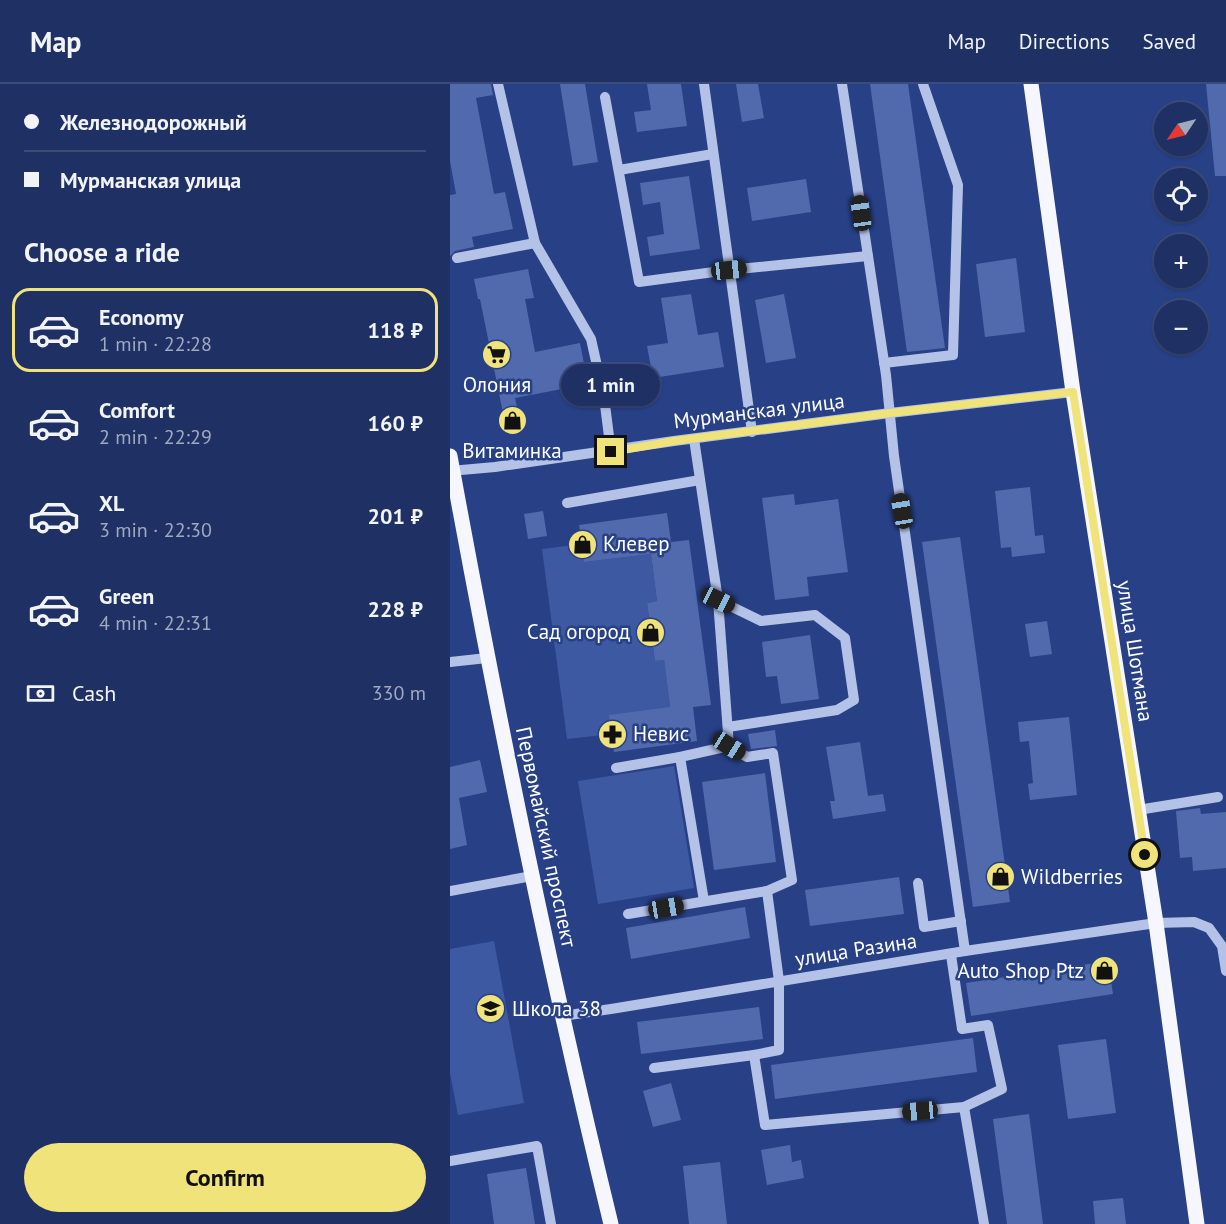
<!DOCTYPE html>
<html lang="en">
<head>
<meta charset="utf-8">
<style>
  body { margin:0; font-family:"PT Sans",sans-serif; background:#2b3c6d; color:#f1f3f6; height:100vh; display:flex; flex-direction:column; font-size:22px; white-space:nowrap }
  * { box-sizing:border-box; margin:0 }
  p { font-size:20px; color:#a1a9bf }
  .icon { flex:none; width:33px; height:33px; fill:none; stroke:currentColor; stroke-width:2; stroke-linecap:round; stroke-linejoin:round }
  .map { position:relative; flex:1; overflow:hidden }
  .side { display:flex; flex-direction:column; background:#1e3064; width:450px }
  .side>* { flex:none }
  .top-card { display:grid; align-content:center; height:132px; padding:0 24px; background:#1e3064 }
  .needle { width:39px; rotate:235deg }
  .controls { position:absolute; left:704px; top:18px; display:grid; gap:12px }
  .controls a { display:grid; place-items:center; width:54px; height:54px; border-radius:50%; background:#1e3064; box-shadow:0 2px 4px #0004,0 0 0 2px #3c4b78; font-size:30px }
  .end { position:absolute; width:27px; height:27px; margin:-14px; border:8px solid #efe37a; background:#111; box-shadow:0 0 0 3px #111 }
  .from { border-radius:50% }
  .bubble { position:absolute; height:42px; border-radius:21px; background:#1e3064; box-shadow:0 2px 4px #0004,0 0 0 2px #3c4b78; font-size:20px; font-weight:600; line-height:42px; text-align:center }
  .car { position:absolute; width:18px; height:36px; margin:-18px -9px; border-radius:8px; box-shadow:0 0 4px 2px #0007; background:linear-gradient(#222 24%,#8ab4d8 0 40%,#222 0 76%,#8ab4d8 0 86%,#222 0) }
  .top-card b { display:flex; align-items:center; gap:21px; height:57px; font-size:22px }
  .top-card b+b { border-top:2px solid #3c4b78 }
  .top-card i { width:15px; height:15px; background:#f1f3f6 }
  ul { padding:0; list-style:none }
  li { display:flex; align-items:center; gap:18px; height:84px; margin:0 12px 9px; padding:0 12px; border:3px solid transparent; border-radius:18px }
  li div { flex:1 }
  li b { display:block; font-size:22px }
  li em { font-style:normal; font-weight:600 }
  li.active { border-color:#efe37a }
  li>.icon { width:54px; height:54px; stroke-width:1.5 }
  h2 { padding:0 24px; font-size:27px; line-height:72px }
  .pay { display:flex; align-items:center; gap:15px; height:66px; padding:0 24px; font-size:22px }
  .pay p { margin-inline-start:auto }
  .cta { display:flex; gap:12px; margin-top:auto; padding:12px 24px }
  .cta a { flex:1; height:69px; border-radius:36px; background:#efe37a; color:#111; font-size:24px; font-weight:600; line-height:69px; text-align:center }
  header { display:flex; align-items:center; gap:36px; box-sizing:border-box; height:84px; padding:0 30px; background:#1e3064; border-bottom:2px solid #3c4b78 }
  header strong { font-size:28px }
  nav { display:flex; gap:33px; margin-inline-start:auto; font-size:21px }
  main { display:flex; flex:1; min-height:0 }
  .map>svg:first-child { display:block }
  .green { fill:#3d59a2 }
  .building { fill:#5169ad }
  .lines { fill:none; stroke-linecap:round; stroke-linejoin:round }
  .minor { stroke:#b4c2e8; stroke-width:10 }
  .major { stroke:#f6f7fe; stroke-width:15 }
  .route { stroke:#efe37a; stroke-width:8 }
  .labels { text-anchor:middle; stroke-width:5; stroke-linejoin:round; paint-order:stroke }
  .poi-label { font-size:21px; fill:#fff; stroke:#284086; text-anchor:start }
  .street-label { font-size:21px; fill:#fff; stroke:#284086 }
</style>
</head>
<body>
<header>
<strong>Map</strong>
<nav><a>Map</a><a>Directions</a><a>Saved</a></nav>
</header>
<main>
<section class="side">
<div class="top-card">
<b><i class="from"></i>Железнодорожный</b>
<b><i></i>Мурманская улица</b>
</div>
<h2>Choose a ride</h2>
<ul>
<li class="active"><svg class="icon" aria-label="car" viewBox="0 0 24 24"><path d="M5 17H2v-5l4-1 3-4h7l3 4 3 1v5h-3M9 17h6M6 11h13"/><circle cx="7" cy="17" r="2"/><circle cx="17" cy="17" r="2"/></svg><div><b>Economy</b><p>1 min · 22:28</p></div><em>118 ₽</em></li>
<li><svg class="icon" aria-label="car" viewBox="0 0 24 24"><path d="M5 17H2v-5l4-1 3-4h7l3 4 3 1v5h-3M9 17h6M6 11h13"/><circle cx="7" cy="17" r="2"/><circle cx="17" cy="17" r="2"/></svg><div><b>Comfort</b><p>2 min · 22:29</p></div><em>160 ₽</em></li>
<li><svg class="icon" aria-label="car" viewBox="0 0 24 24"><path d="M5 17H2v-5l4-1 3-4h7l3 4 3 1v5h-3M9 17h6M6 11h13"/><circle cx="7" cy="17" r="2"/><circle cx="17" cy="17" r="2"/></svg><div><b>XL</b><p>3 min · 22:30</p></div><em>201 ₽</em></li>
<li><svg class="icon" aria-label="car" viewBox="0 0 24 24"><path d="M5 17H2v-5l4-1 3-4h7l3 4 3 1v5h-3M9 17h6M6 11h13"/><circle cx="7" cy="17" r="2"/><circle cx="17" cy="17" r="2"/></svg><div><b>Green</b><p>4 min · 22:31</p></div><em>228 ₽</em></li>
</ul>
<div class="pay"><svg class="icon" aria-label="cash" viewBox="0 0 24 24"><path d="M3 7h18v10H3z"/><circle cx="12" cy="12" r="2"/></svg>Cash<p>330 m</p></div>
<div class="cta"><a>Confirm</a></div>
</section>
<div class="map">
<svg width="776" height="1140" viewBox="0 0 776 1140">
  <rect width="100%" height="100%" fill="#284086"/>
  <g class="green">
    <path d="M132,460L134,478L201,470L207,517L197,519L205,577L214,576L220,623L162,650L117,655L92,465Z"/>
    <path d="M224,682L244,804L148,820L128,697Z"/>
    <path d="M44,857L74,1019L8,1031L0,989V865Z"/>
  </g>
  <g class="building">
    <path d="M0,0H41L43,11L26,14L44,110L55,108L63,145L22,153L24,163L5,167L0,172V111L6,110L0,77Z"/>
    <path d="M110,0H135L148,78L123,82Z"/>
    <path d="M197,0H231L237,42L187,48L184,28L201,26Z"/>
    <path d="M286,0H308L314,34L292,38Z"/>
    <path d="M420,0H458L495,264L457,268Z"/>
    <path d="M756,0H776V92H765Z"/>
    <path d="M239,92L250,165L200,172L197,153L214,150L210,118L193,121L190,99Z"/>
    <path d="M356,95L361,128L302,137L297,104Z"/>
    <path d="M566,174L575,248L535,253L526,180Z"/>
    <path d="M78,185L84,214L75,215L85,268L130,259L138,300L65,314L71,341L56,344L30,215H28L24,195Z"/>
    <path d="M241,210L248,251L268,248L274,283L203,294L197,262L218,259L211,214Z"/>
    <path d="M334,210L346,274L316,279L305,216Z"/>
    <path d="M580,403L585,452L593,451L595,469L562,473L561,463L551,464L545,407Z"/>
    <path d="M344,410L345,421L388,415L398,488L357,493L359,512L325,516L312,414Z"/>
    <path d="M93,427L97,452L78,455L74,430Z"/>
    <path d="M217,429L221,458L239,456L261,621L243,623L247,657L164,668L159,631L220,623L214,576L205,577L197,519L207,517L201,470L134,478L129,441Z"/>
    <path d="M510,453L560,818L523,823L472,458Z"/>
    <path d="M597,537L602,570L580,573L575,540Z"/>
    <path d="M360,551L369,615L331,620L327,592L316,593L312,558Z"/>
    <path d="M619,633L627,711L580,716L578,700L583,699L579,657L570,658L568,638Z"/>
    <path d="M325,646L327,662L301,665L298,650Z"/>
    <path d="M410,658L418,712L433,710L436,727L383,735L380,717H385L376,663Z"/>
    <path d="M30,676L37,708L9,714L17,761L0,765V683Z"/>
    <path d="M315,689L326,778L264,786L252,698Z"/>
    <path d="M750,724L751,730L776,728V784L743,787L742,773L730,774L726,727Z"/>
    <path d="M449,793L454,830L360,842L355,806Z"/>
    <path d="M295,823L300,854L181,875L176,844Z"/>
    <path d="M658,877L663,910L521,932L516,899Z"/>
    <path d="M309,923L313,955L191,970L187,938Z"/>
    <path d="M523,954L527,988L325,1015L321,981Z"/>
    <path d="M656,955L666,1029L618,1035L608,961Z"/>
    <path d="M221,999L231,1036L203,1043L193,1007Z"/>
    <path d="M579,1030L593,1140H557L543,1035Z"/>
    <path d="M340,1061L342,1078L351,1076L354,1094L317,1101L311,1066Z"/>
    <path d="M270,1078L277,1140H239L233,1082Z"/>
    <path d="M76,1084L85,1140H44L37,1090Z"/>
    <path d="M673,1114L676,1140H645L643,1117Z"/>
  </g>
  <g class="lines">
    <g class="minor">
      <path d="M48,0L85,159L141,255L154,313L161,368"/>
      <path d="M254,0L302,348"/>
      <path d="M392,0L436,291L444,372L515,867"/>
      <path d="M155,13L189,198L279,186L418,172"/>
      <path d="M169,86L263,70"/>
      <path d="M7,174L85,159"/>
      <path d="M434,279L503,271L508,101L473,0"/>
      <path d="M244,355L268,516L279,662"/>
      <path d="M0,387L45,383L224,357L440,329L623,308"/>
      <path d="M117,419L250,396"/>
      <path d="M268,516L311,537L365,531L395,554L404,616L387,626L278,643"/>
      <path d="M0,578L37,574"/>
      <path d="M230,673L254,817"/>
      <path d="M166,684L230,673L279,662L297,673L323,669L342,796L317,807L178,830"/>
      <path d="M688,726L768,713"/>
      <path d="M468,799L474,843L511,837"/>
      <path d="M0,807L82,792"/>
      <path d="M317,807L329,897V966L304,971L315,1041L514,1023L534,1140"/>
      <path d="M501,871L512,945L538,941L552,1005L514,1023"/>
      <path d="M112,932L161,925L515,867L706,839L744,838L759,844L772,862L776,887"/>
      <path d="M204,984L304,971"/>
      <path d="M0,1077L87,1062L101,1140"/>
    </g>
    <g class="major">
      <path d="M581,0L623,308L706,839L747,1140"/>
      <path d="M0,372C47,630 99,886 161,1140"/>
    </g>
  </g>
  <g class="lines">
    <path class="route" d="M161,368L224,357L440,329L623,308L695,771"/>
  </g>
  <defs>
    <symbol id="supermarket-disc" viewBox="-11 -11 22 22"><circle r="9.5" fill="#efe37a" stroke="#284086"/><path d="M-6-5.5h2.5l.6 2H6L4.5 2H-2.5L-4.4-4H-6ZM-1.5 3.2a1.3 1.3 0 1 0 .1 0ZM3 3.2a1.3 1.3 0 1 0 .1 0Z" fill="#111"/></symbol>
    <symbol id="shop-disc" viewBox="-11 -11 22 22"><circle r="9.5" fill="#efe37a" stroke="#284086"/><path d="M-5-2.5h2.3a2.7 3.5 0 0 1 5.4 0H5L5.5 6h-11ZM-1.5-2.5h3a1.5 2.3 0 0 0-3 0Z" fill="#111"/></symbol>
    <symbol id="pharmacy-disc" viewBox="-11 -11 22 22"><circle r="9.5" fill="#efe37a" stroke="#284086"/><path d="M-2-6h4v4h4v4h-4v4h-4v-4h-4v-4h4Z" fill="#111"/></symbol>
    <symbol id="school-disc" viewBox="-11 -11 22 22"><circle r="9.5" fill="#efe37a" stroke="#284086"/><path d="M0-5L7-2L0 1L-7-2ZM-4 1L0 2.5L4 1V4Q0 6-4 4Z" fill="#111"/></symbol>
  </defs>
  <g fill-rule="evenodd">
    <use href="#supermarket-disc" x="30" y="254" width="33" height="33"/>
    <use href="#shop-disc" x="46" y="320" width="33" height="33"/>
    <use href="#shop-disc" x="116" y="444" width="33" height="33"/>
    <use href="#shop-disc" x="184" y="532" width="33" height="33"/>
    <use href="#pharmacy-disc" x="146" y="634" width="33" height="33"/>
    <use href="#shop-disc" x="534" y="776" width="33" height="33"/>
    <use href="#shop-disc" x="638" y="870" width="33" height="33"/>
    <use href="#school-disc" x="24" y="908" width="33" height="33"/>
  </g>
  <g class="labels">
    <g class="poi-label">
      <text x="47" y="308" text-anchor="middle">Олония</text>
      <text x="62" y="374" text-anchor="middle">Витаминка</text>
      <text x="153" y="467">Клевер</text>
      <text x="180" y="555" text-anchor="end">Сад огород</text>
      <text x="183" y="657">Невис</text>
      <text x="571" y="800">Wildberries</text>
      <text x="634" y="894" text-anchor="end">Auto Shop Ptz</text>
      <text x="62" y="932">Школа 38</text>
    </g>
    <g class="street-label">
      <text transform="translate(309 327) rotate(-7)" y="7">Мурманская улица</text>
      <text transform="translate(685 567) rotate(81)" y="7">улица Шотмана</text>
      <text transform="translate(96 753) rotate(78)" y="7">Первомайский проспект</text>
      <text transform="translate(406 866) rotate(-9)" y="7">улица Разина</text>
    </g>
  </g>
</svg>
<div class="controls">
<a><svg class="needle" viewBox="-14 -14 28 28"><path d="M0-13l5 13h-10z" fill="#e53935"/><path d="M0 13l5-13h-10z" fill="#a1a9bf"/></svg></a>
<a><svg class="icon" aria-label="locate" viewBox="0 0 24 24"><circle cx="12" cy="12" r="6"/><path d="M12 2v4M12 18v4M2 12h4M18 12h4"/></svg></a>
<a>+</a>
<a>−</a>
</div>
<i class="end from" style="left:695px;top:771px"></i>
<i class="end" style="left:161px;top:368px"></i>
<div class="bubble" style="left:111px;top:280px;width:99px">1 min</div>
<i class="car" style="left:411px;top:129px;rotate:352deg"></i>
<i class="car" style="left:279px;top:186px;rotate:84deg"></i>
<i class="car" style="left:452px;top:427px;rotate:350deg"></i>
<i class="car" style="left:268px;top:516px;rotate:116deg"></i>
<i class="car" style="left:279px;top:662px;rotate:122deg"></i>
<i class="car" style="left:216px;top:824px;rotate:80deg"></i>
<i class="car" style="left:470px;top:1027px;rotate:265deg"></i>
</div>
</main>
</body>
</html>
